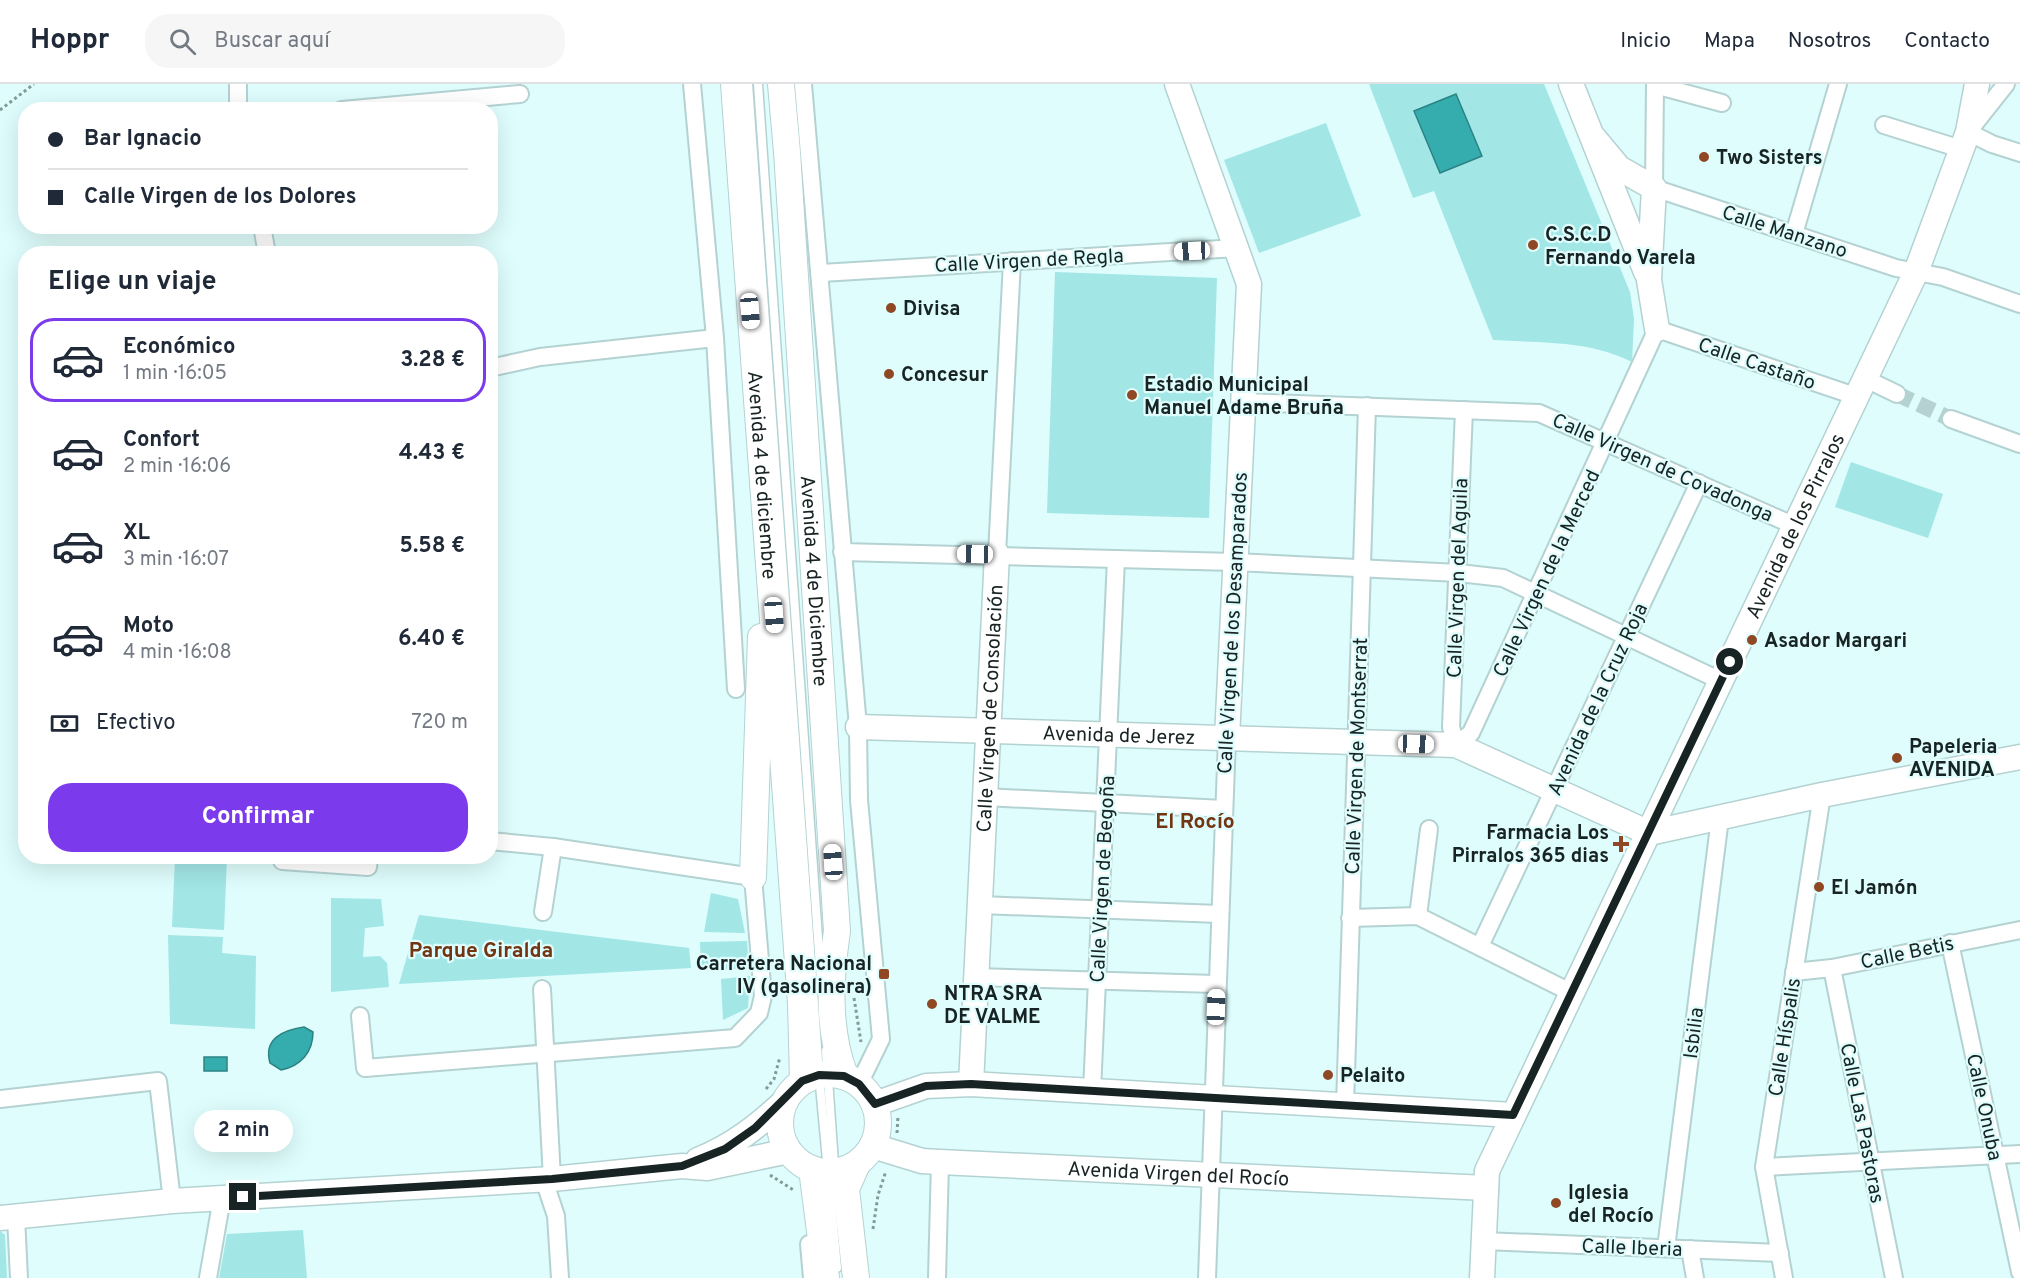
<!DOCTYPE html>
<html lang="es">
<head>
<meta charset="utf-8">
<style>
  body { margin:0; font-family:Overpass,sans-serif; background:#f6f6f7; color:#1f2937; height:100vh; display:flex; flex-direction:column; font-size:22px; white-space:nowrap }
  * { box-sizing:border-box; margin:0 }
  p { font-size:20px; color:#747a83 }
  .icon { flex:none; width:33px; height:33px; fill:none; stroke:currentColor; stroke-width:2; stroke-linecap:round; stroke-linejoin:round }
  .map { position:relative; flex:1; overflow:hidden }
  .details { position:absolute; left:18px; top:162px; width:480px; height:618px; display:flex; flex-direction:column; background:#fff; border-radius:24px; box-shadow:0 6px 24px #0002 }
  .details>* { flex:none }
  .guide { position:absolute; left:18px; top:18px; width:480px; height:132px; border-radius:24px; box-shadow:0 6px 24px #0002; display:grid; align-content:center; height:132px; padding:0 30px; background:#fff }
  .end { position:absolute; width:27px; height:27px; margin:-14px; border:8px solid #182323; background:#fff; box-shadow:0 0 0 3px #fff }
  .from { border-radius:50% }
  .bubble { position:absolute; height:42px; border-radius:21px; background:#fff; box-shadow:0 6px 24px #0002; font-size:20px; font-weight:700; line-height:42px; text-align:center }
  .car { position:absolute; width:18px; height:36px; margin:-18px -9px; border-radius:8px; box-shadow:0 0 4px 2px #0007; background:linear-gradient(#fff 24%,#345 0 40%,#fff 0 76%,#345 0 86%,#fff 0) }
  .guide b { display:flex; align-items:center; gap:21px; height:57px; font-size:22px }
  .guide b+b { border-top:2px solid #e0e1e3 }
  .guide i { width:15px; height:15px; background:#1f2937 }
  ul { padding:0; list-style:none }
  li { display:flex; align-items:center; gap:18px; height:84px; margin:0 12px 9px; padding:0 18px; border:3px solid transparent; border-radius:24px }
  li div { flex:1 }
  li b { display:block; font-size:22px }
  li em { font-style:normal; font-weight:700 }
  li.current { border-color:#7c3aed }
  li>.icon { width:54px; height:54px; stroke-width:1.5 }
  h2 { padding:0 30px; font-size:27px; line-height:72px }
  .pay { display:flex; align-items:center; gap:15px; height:66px; padding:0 30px; font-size:22px }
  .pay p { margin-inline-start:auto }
  .button { display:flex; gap:12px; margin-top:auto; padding:12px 30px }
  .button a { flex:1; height:69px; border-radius:24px; background:#7c3aed; color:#fff; font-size:24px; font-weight:700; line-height:69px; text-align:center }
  header { display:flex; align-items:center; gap:36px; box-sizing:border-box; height:84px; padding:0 30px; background:#fff; border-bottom:2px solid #e0e1e3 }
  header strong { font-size:28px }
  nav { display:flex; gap:33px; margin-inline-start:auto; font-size:21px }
  .search { width:420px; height:54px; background:#f6f6f7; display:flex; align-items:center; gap:15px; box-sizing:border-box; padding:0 21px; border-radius:24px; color:#747a83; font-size:22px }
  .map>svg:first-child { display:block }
  .green { fill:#a2e6e6 }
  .water { fill:#35acad; stroke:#2c8384; stroke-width:1.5 }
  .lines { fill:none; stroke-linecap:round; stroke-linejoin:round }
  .street-tunnel { stroke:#b6d1d1; stroke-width:16; stroke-dasharray:16 8; stroke-linecap:butt }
  .lane-casing { stroke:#b4d2d2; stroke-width:11 }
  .street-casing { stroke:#b4d2d2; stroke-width:20 }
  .secondary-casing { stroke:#b4d2d2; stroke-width:27 }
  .primary-casing { stroke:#b4d2d2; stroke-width:28 }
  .path { stroke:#849a99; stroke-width:3; stroke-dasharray:3 3; stroke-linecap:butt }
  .lane { stroke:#fff; stroke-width:8 }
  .street { stroke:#fff; stroke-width:16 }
  .secondary { stroke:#fff; stroke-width:24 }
  .primary { stroke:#fff; stroke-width:26 }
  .route { stroke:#182323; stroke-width:8 }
  .poi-dot { fill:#8f4823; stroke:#defdfc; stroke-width:2 }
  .labels { text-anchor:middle; stroke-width:4.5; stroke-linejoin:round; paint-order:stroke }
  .poi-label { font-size:20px; font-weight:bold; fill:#182323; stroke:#defdfc; text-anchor:start }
  .street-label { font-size:20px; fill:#182323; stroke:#defdfc }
  .neighbourhood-label { font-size:21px; font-weight:bold; fill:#733411; stroke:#defdfc }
</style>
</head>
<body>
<header>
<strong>Hoppr</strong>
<div class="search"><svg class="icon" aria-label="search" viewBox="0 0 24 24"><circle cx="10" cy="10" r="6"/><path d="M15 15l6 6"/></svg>Buscar aquí</div>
<nav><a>Inicio</a><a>Mapa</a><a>Nosotros</a><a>Contacto</a></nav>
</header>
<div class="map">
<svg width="2020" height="1194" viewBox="0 0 2020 1194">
  <rect width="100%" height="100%" fill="#defdfc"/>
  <g class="green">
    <path d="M1369,0H1544L1630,208L1634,235L1632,278C1589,256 1541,259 1493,256L1434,107L1413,114Z"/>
    <path d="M1326,39L1361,132L1259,169L1224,76Z"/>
    <path d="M1055,188L1217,194L1209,434L1047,429Z"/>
    <path d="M1851,378L1943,410L1928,454L1835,423Z"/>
    <path d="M175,773H227L224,846L172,843Z"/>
    <path d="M711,809L738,815L745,849L704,848Z"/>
    <path d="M331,814L381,815L384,842L365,844L363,873L380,872L387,879L389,903L331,908Z"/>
    <path d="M419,831L689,864L691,884L399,900Z"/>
    <path d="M168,851L223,853L222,869L256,872L255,945L170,940Z"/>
    <path d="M747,857L749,884L701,887L700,858Z"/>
    <path d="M750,892L748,924L723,936L721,895Z"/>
    <path d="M303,1146L307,1194H219L227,1150Z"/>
    <path d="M0,1147L5,1151L7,1194H0Z"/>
  </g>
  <g class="water">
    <path d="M1456,10L1482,72L1440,89L1414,27Z"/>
    <path d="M304,943L313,948C313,968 301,982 281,986L270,979C263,955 283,946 304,943Z"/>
    <rect x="204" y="973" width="23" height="14"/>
  </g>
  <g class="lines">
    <path class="street-tunnel" d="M1897,310L1951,335"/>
    <defs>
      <g id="lane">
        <path d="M748,0L819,991L837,1184"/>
        <path d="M758,0L821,897"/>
        <path d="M826,967L836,1107"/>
      </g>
      <g id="street">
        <path d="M238,0V26"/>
        <path d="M692,0L715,254L736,605"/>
        <path d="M803,0L858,643L859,716L881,955L859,1000"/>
        <path d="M1655,0L1654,104L1896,184L1943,193L2020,220"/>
        <path d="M2006,0L1968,48L1992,60L2020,69"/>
        <path d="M1655,1L1722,19"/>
        <path d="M342,26L520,10"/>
        <path d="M1884,41L1961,65"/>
        <path d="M262,142L267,170"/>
        <path d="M1794,150L1838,0"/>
        <path d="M821,189L1237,164"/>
        <path d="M490,284L540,273L715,254"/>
        <path d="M1866,295L1897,310"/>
        <path d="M1242,318L1539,329L1795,442"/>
        <path d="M1464,326L1451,643L1456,661L1471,649L1657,245L1858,313"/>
        <path d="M1951,335L2020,360"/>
        <path d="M842,468L1235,478L1459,489L1503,494L1721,597"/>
        <path d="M997,470L1012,177"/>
        <path d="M985,713L1224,725"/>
        <path d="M283,772L282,777L368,783L369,772"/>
        <path d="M980,821L1219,830"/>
        <path d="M543,828L553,763"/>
        <path d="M1418,832L1429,745"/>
        <path d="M1350,834L1418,832L1572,909"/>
        <path d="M1950,859L2020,1188"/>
        <path d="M1480,862L1699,399"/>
        <path d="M1832,884L1894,1194"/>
        <path d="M1794,888L1832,884L2020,846"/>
        <path d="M976,893L1216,900"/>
        <path d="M542,905L552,1095"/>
        <path d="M360,932L365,984L735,954L759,929L763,912L753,793L553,763L490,757"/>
        <path d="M1092,1007L1116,475"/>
        <path d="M0,1015L158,997L172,1117"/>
        <path d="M1345,1022L1367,322"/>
        <path d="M1764,1083L2020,1070"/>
        <path d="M544,1096L556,1132L560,1194"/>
        <path d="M16,1133L19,1194"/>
        <path d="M1484,1157L1780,1169"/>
        <path d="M809,1160L812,1194"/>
        <path d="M1666,1164L1720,734"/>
        <path d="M1690,1165L1695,1194"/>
        <path d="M208,1194L222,1114"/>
        <path d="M937,1194L940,1078"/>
        <path d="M1207,1194L1227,654"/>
        <path d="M1784,1194L1764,1083L1822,711"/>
      </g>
      <g id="secondary">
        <path d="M1177,0L1249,200L1227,654"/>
        <path d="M1571,0L1646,188"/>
        <path d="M1594,54L1619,84L1654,104L1649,196L1657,245"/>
        <path id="s1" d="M858,643L1456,661L1649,749L1822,711L2020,673"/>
        <path id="s2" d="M971,1000L997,470"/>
        <path d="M875,1020L926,1002L971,1000L1513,1031"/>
        <path id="s3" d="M873,1062L922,1077L940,1078L1486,1104"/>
        <path d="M698,1076C733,1062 758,1042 785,1017"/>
        <path d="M0,1134L172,1117L552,1095L682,1082L707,1084L789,1067"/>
        <path id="s4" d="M1482,1194L1487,1087L1916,188L1968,48L1977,0"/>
      </g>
      <g id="primary">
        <path id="s5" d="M734,0L801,920L803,997"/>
        <path id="s6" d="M781,0L787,68L837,847C830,895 827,945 845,992"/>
        <path d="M753,793L761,553"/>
        <circle cx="829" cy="1039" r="49"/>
        <path d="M812,1085L826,1194"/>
        <path d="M856,1194L846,1105L857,1080"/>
      </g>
    </defs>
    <use href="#lane" class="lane-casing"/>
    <use href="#street" class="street-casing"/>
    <use href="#secondary" class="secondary-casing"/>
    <use href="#primary" class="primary-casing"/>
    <g class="path">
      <path d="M0,26L34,0"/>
      <path d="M854,914L861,958"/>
      <path d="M766,1005L774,995L780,973"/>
      <path d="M897,1049L898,1032"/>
      <path d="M770,1091L795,1107"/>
      <path d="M873,1145L878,1111L886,1087"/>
    </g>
    <use href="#lane" class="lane"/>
    <use href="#street" class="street"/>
    <use href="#secondary" class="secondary"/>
    <use href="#primary" class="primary"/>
  </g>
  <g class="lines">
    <path class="route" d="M243,1113L552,1095L682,1082L725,1065L755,1044L802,997L819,991L844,992L859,1000L875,1020L926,1002L971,1000L1513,1031L1730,578"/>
  </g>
  <g class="poi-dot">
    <circle cx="1704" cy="73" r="6"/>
    <circle cx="1533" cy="161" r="6"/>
    <circle cx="891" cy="224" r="6"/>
    <circle cx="889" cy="290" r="6"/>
    <circle cx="1132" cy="311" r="6"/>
    <circle cx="1752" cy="556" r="6"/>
    <circle cx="1897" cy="674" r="6"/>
    <path d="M1618 751h6v6h6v6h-6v6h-6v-6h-6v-6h6z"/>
    <circle cx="1819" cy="803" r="6"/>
    <rect x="878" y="884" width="12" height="12" rx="3"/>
    <circle cx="932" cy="920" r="6"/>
    <circle cx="1328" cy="991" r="6"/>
    <circle cx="1556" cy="1119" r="6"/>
  </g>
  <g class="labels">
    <g class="poi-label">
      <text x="1716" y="80">Two Sisters</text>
      <text x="1545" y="157">C.S.C.D<tspan x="1545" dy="23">Fernando Varela</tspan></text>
      <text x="903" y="231">Divisa</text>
      <text x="901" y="297">Concesur</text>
      <text x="1144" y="307">Estadio Municipal<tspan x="1144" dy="23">Manuel Adame Bruña</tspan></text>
      <text x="1764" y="563">Asador Margari</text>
      <text x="1909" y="669">Papeleria<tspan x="1909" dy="23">AVENIDA</tspan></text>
      <text x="1609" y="755" text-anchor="end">Farmacia Los<tspan x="1609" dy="23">Pirralos 365 dias</tspan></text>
      <text x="1831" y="810">El Jamón</text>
      <text x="872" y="886" text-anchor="end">Carretera Nacional<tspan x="872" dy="23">IV (gasolinera)</tspan></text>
      <text x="944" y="916">NTRA SRA<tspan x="944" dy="23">DE VALME</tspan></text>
      <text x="1340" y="998">Pelaito</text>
      <text x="1568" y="1115">Iglesia<tspan x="1568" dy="23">del Rocío</tspan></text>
    </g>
    <g class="street-label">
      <text transform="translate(1785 147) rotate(18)" y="7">Calle Manzano</text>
      <text transform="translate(1029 176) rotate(-3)" y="7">Calle Virgen de Regla</text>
      <text transform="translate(1757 279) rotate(19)" y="7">Calle Castaño</text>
      <text transform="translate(1663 383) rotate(24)" y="7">Calle Virgen de Covadonga</text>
      <text dy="7" stroke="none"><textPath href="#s5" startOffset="392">Avenida 4 de diciembre</textPath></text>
      <text dy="7" stroke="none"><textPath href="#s4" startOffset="822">Avenida de los Pirralos</textPath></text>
      <text transform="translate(1546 489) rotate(-65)" y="7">Calle Virgen de la Merced</text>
      <text transform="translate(1457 494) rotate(-88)" y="7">Calle Virgen del Aguila</text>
      <text dy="7" stroke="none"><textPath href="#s6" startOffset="498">Avenida 4 de Diciembre</textPath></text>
      <text transform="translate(1232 539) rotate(-87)" y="7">Calle Virgen de los Desamparados</text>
      <text transform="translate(1597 615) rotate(-65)" y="7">Avenida de la Cruz Roja</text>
      <text dy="7" stroke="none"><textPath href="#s2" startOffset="376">Calle Virgen de Consolación</textPath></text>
      <text dy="7" stroke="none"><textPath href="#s1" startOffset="261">Avenida de Jerez</textPath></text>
      <text transform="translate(1356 672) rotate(-88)" y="7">Calle Virgen de Montserrat</text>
      <text transform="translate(1102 795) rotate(-87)" y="7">Calle Virgen de Begoña</text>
      <text transform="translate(1907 868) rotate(-12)" y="7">Calle Betis</text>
      <text transform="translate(1693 949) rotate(-83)" y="7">Isbilia</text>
      <text transform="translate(1784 953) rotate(-81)" y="7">Calle Híspalis</text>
      <text transform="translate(1985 1023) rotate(78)" y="7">Calle Onuba</text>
      <text transform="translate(1863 1039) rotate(79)" y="7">Calle Las Pastoras</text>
      <text dy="7" stroke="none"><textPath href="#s3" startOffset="308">Avenida Virgen del Rocío</textPath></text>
      <text transform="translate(1632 1163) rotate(2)" y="7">Calle Iberia</text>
    </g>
    <g class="neighbourhood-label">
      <text x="1195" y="744">El Rocío</text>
      <text x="481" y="873">Parque Giralda</text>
    </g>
  </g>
</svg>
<i class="end from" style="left:1730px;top:578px"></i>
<i class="end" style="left:243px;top:1113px"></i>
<div class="bubble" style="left:194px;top:1026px;width:99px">2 min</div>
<i class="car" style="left:1192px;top:167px;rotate:267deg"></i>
<i class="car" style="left:750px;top:227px;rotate:175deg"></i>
<i class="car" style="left:975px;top:470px;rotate:271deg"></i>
<i class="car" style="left:774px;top:531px;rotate:176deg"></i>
<i class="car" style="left:1416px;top:660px;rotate:92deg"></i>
<i class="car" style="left:833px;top:778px;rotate:356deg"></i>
<i class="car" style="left:1216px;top:923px;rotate:2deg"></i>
<div class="guide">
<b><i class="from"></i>Bar Ignacio</b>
<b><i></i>Calle Virgen de los Dolores</b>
</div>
<section class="details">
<h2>Elige un viaje</h2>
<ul>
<li class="current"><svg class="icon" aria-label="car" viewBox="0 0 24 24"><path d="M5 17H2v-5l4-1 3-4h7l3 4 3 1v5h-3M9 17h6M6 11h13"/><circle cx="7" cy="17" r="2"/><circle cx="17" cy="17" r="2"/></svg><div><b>Económico</b><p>1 min · 16:05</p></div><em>3.28 €</em></li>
<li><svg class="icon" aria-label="car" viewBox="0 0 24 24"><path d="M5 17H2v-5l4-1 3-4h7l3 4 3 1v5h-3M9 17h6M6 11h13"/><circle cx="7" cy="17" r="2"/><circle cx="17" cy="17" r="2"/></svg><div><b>Confort</b><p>2 min · 16:06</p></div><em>4.43 €</em></li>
<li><svg class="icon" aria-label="car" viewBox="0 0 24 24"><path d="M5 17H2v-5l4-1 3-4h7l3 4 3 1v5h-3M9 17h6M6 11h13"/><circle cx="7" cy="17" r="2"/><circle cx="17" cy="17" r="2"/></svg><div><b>XL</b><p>3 min · 16:07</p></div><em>5.58 €</em></li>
<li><svg class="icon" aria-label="car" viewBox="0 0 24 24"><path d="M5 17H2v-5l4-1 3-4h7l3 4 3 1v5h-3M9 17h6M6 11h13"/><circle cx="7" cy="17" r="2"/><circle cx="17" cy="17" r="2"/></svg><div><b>Moto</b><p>4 min · 16:08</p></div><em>6.40 €</em></li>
</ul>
<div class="pay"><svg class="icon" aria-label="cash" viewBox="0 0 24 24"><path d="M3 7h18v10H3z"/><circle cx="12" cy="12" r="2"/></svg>Efectivo<p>720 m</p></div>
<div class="button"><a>Confirmar</a></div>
</section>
</div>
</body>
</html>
